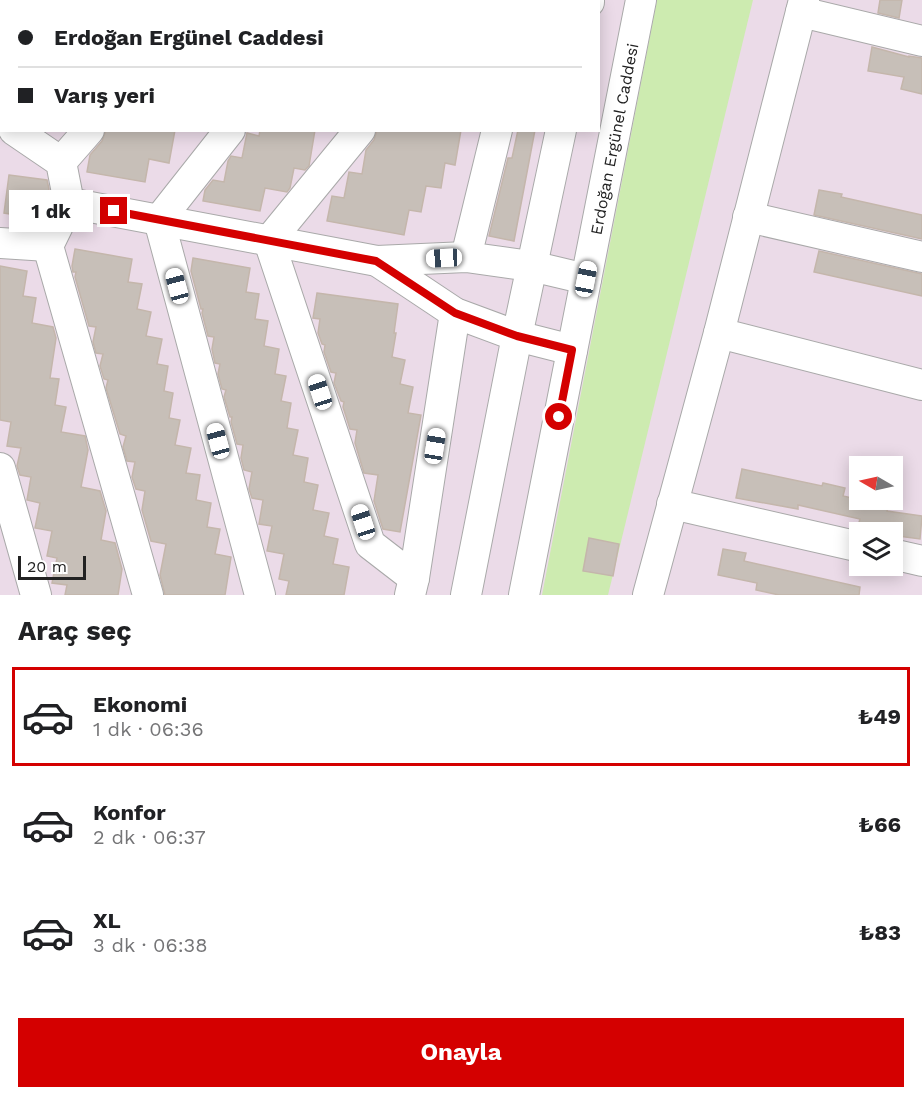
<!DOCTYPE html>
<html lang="tr">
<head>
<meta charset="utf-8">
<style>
  body { margin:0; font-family:"Work Sans",sans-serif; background:#f2f2f2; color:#202124; height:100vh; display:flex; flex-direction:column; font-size:22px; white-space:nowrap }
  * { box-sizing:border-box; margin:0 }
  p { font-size:20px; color:#757577 }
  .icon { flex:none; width:33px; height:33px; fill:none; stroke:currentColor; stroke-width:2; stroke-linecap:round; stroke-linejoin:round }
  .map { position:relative; height:595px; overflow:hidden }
  .drawer { display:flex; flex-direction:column; background:#fff; flex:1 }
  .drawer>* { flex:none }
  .hud { position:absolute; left:0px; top:0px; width:600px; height:132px; box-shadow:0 3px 15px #0003; display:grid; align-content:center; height:132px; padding:0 18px; background:#fff }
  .needle { width:39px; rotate:279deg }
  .controls { position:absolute; left:849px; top:456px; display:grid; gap:12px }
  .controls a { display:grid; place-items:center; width:54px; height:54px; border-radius:0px; background:#fff; box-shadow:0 3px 15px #0003; font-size:30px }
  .scale { position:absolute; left:18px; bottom:15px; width:68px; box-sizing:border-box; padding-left:6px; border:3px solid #222; border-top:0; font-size:16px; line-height:21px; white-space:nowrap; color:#222; -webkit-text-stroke:4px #fff; paint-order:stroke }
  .end { position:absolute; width:27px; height:27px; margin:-14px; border:8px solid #d40000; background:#fff; box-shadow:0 0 0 3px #fff }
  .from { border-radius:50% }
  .bubble { position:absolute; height:42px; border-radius:0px; background:#fff; box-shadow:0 3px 15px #0003; font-size:20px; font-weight:700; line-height:42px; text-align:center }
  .car { position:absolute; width:18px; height:36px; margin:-18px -9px; border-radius:8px; box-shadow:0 0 4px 2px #0007; background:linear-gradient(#fff 24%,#345 0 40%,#fff 0 76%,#345 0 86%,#fff 0) }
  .hud b { display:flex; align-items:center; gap:21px; height:57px; font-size:22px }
  .hud b+b { border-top:2px solid #e0e0e0 }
  .hud i { width:15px; height:15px; background:#202124 }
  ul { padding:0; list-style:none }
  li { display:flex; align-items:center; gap:18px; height:99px; margin:0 12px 9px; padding:0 6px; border:3px solid transparent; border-radius:0px }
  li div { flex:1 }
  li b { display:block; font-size:22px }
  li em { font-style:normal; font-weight:700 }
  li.selected { border-color:#d40000 }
  li>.icon { width:54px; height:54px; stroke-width:1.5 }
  h2 { padding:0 18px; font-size:27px; line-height:72px }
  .action { display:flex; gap:12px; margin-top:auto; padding:12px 18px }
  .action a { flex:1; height:69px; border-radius:0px; background:#d40000; color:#fff; font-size:24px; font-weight:700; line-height:69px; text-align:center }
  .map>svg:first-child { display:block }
  .industrial { fill:#ebdbe8; fill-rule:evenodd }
  .grass { fill:#cdebb0 }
  .building { fill:#c7bfb8; stroke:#c4b6ab; stroke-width:1.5 }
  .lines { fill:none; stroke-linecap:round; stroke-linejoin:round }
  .minor-casing { stroke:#a9a9a9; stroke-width:32 }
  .minor { stroke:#fff; stroke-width:30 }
  .route { stroke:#d40000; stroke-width:8 }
  .labels { text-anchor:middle; stroke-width:4.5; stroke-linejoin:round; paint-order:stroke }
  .street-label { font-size:16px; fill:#222; stroke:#fff }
</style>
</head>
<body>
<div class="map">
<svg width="922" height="595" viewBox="0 0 922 595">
  <rect width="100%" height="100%" fill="#f2efe9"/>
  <path class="industrial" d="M0,0H922V595H0ZM2,2H598V130H2ZM860,466H892V500H860ZM860,532H892V566H860Z"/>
  <path class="grass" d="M657,0H753L608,595H542Z"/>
  <g class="building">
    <path d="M880,0H902L899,18L878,13Z"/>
    <path d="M872,47L909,57V56L922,58V94L901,89L904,77L868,71Z"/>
    <path d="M106,130H175L169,163L149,159L145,182L87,172L90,155L102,141Z"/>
    <path d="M260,130H315L309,166L305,170L294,168L290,188L287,192L265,188L260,211L203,201L205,190L213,180L224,182L228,161L231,156L242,158L247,133L259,136Z"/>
    <path d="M377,130H461L455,165L445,163L441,188L426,186L421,212L409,210L404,235L327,221L332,196L344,198L349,172L362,174L366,150L374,140Z"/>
    <path d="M518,130H535L514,241L489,236L508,158H512Z"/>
    <path d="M9,175L47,180L49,189L45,212L42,219L4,213Z"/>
    <path d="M819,190L842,194L841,197L922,215V239L814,215Z"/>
    <path d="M75,249L132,259L128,282L142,284L137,309L151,312L146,336L162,339L157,364L168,366L164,391L173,393L169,418L180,420L175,445L191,448L186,473L200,475L196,500L211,503L207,527L220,529L215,554L231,557L225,595H165L160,575L166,544L151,541L142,510L145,491L136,489L132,477L135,462L127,461L123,447L126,436L120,434L106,388L108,380L104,379L100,366L103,354L96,353L93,342L96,327L89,326L75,277L76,272H73L72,266Z"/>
    <path d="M819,251L922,274V296L814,272Z"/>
    <path d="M193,258L250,268L246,292L259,294L255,319L268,321L264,346L279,349L275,374L286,376L281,401L291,403L287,428L298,430L293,455L308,458L304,482L318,485L313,510L329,513L324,536L338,539L333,564L349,567L344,595H286L289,581L279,579L284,554L267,551L272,526L259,524L263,500L252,498L249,489L252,472L244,470L241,458L243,445L237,444L231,422L232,417H230L224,397L226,390L222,389L218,374L220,364L215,363L212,349L214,337L208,336L202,313L203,309H201L191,271Z"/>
    <path d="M0,266L27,271L23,296L36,298L32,323L53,327L56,338L50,378L59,379L55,405L66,407L61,432L85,436L88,450L81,487L100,491L106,511L101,540L115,543L122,569L118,595H65L67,585L52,583L57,558L47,556L52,531L35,528L40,503L27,500L31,477L20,475L17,466L21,448L7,446L11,422L0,420Z"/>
    <path d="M317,293L398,304L394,333H396L392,357L405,360L400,384L413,387L408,413L421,415L400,532L383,529L374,501L378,475L364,473L355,443L357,430L350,429L343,407L344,402L341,401L334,383L336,373L331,372L324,352L325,345L322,344L318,333L320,319L313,318Z"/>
    <path d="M742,469L822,486L823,483L845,488L843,496L888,506L887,511L922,516L920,539L898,536L892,534V532H886L858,526L860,519L798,505V509L736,498Z"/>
    <path d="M589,538L619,544L613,576L583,571Z"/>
    <path d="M723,549L746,553L744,561L860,587L859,595H779L756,590L757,583L718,575Z"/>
  </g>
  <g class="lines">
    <defs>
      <g id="minor">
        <path d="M41,2L42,0"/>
        <path d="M197,2L198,0"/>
        <path d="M334,2L335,0"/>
        <path d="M466,2L468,0"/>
        <path d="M525,2V0"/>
        <path d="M589,2V0"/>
        <path d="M801,12L922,41"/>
        <path d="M0,31H2"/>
        <path d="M230,130L159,220L260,595"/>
        <path d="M360,130L269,241L370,544L414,578"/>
        <path d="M61,162L89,130"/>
        <path d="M69,203L377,261L466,257L531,266L586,279"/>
        <path d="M748,217L922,257"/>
        <path d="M0,243L48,246L69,203L61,162L14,130"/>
        <path d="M48,246L148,595"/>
        <path d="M466,257L497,130"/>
        <path d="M377,261L455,313L517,336L572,350"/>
        <path d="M719,333L922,385"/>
        <path d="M0,468L36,595"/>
        <path d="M672,504L860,547"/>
        <path d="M892,554L922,561"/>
        <path d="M410,595L414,578L455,313"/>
        <path d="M466,595L517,336L561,130"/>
        <path d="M524,595L641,0"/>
        <path d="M648,595L719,333L804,0"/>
      </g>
    </defs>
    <use href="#minor" class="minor-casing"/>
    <use href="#minor" class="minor"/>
  </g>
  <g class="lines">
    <path class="route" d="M114,211L376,261L455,313L517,336L572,350L559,417"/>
  </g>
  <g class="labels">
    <g class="street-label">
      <text transform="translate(614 139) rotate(-79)" y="6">Erdoğan Ergünel Caddesi</text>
    </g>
  </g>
</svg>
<div class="controls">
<a><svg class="needle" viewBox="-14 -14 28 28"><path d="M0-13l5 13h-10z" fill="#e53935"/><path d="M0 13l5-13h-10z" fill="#757577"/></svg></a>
<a><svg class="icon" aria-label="layers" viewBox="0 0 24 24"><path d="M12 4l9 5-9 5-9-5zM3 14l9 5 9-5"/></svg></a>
</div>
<div class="scale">20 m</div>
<i class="end from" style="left:559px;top:417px"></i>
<i class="end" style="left:114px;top:211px"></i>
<div class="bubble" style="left:9px;top:190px;width:84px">1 dk</div>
<i class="car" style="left:444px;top:258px;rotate:267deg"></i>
<i class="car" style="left:586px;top:279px;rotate:11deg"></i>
<i class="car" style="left:177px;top:286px;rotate:345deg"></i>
<i class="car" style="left:320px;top:392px;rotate:342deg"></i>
<i class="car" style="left:218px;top:441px;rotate:345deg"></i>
<i class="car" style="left:435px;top:446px;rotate:9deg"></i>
<i class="car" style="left:363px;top:522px;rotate:342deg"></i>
<div class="hud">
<b><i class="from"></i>Erdoğan Ergünel Caddesi</b>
<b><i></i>Varış yeri</b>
</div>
</div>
<section class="drawer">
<h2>Araç seç</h2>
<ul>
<li class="selected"><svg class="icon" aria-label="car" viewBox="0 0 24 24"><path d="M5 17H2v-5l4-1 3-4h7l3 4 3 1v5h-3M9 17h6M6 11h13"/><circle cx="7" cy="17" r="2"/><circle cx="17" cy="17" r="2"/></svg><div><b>Ekonomi</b><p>1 dk · 06:36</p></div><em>₺49</em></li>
<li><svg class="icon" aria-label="car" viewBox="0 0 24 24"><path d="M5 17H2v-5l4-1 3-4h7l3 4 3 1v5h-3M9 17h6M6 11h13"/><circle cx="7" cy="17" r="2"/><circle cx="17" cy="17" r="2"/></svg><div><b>Konfor</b><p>2 dk · 06:37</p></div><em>₺66</em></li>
<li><svg class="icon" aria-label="car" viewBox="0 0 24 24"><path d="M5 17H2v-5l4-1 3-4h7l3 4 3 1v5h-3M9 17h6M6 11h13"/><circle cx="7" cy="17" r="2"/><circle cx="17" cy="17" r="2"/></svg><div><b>XL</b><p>3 dk · 06:38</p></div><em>₺83</em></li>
</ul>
<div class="action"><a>Onayla</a></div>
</section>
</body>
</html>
